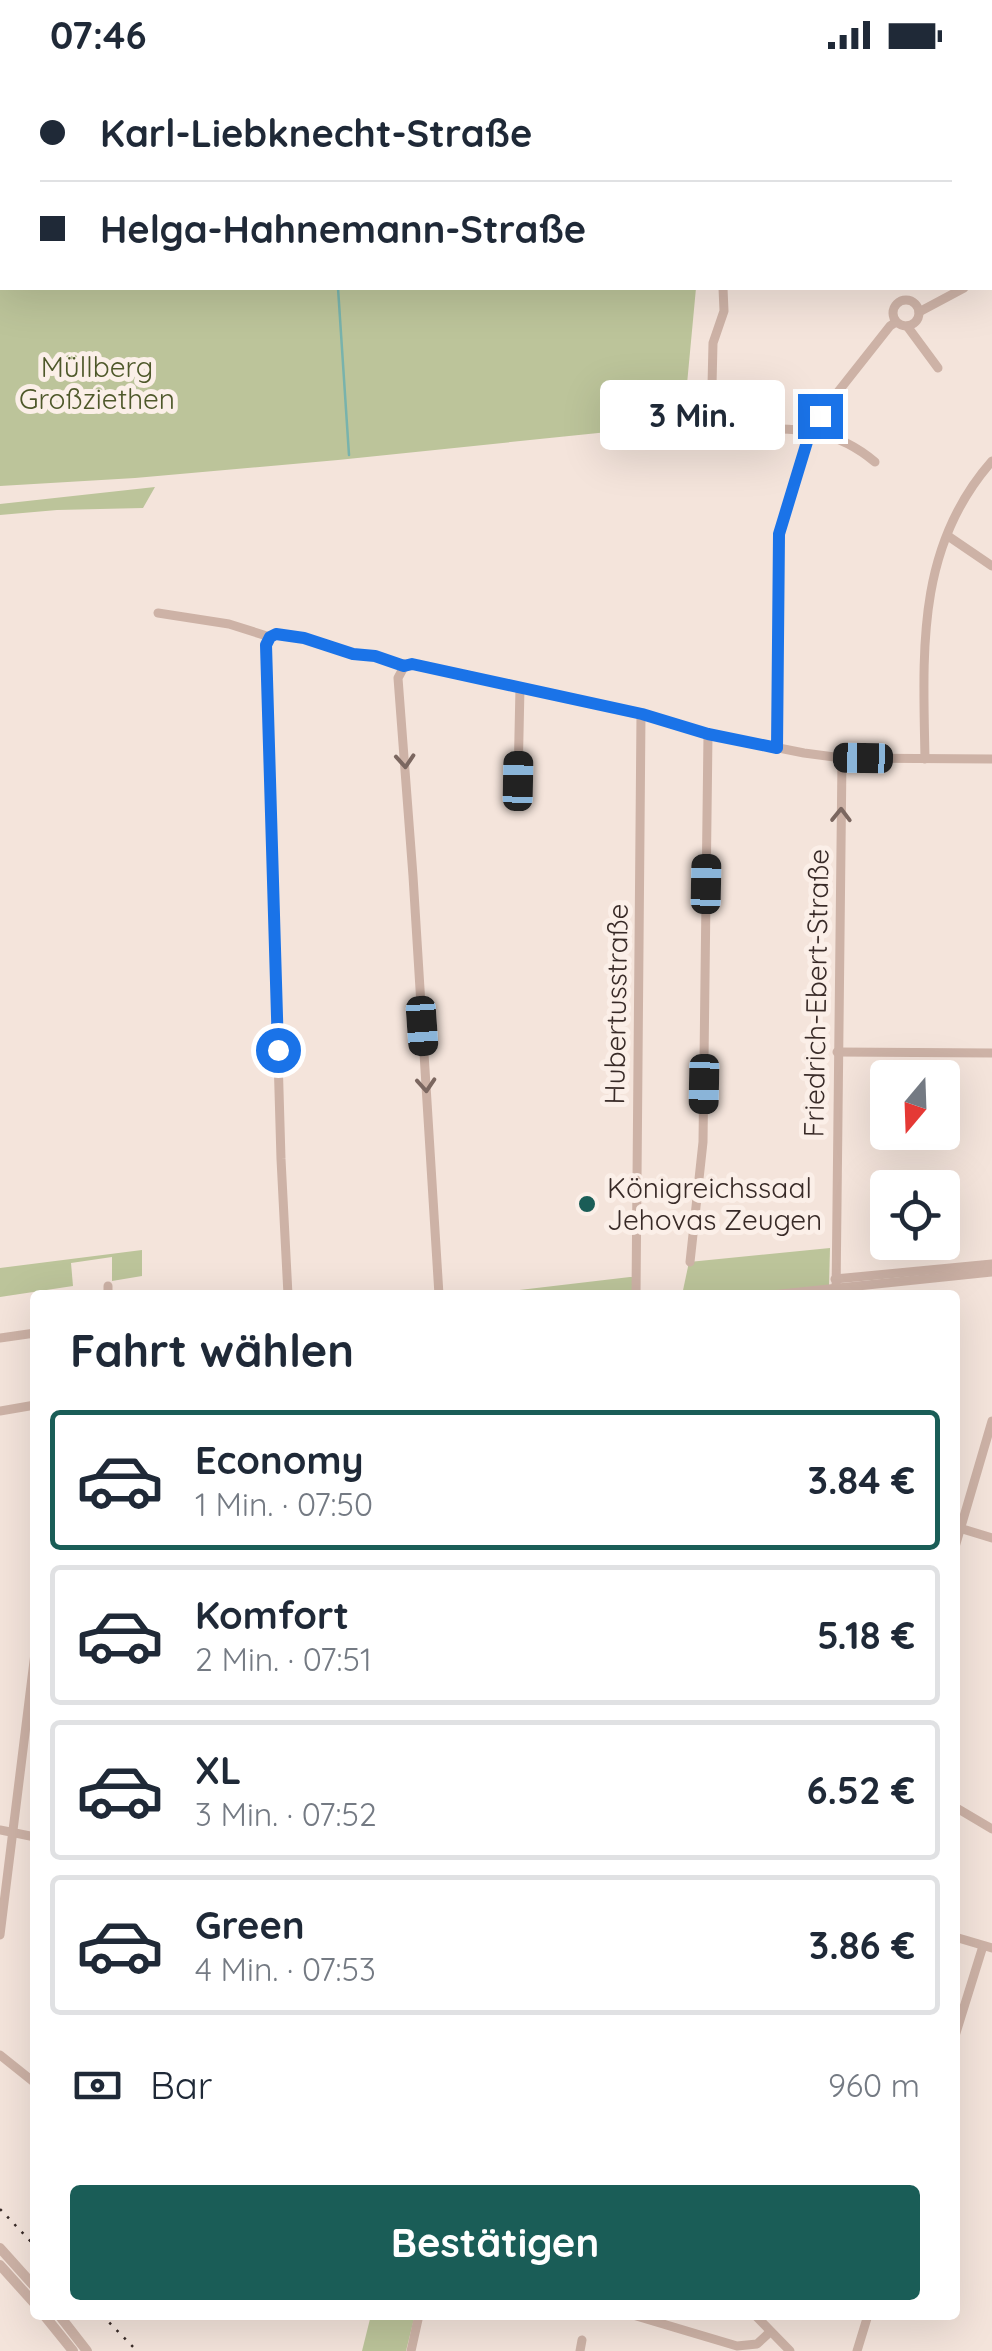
<!DOCTYPE html>
<html lang="de">
<head>
<meta charset="utf-8">
<style>
  body { margin:0; font-family:Quicksand,sans-serif; background:#f6f6f7; color:#1f2937; height:100vh; display:flex; flex-direction:column; font-size:38px; white-space:nowrap }
  * { box-sizing:border-box; margin:0 }
  p { font-size:32px; color:#747a83 }
  .icon { flex:none; width:55px; height:55px; fill:none; stroke:currentColor; stroke-width:2; stroke-linecap:round; stroke-linejoin:round }
  .map { position:relative; flex:1; overflow:hidden }
  .drawer { position:absolute; left:30px; top:1220px; width:930px; height:1030px; display:flex; flex-direction:column; background:#fff; border-radius:10px; box-shadow:0 10px 40px #0002 }
  .drawer>* { flex:none }
  .hud { position:absolute; left:0px; top:0px; width:992px; height:220px; box-shadow:0 10px 40px #0002; display:grid; align-content:center; height:220px; padding:0 40px; background:#fff }
  .needle { width:65px; rotate:199deg }
  .controls { position:absolute; left:870px; top:990px; display:grid; gap:20px }
  .controls a { display:grid; place-items:center; width:90px; height:90px; border-radius:10px; background:#fff; box-shadow:0 10px 40px #0002; font-size:50px }
  .end { position:absolute; width:45px; height:45px; margin:-22px; border:12px solid #1a73e8; background:#fff; box-shadow:0 0 0 5px #fff }
  .from { border-radius:50% }
  .bubble { position:absolute; height:70px; border-radius:10px; background:#fff; box-shadow:0 10px 40px #0002; font-size:32px; font-weight:800; line-height:70px; text-align:center }
  .car { position:absolute; width:30px; height:60px; margin:-30px -15px; border-radius:12px; box-shadow:0 0 8px 2px #0007; background:linear-gradient(#222 24%,#8ab4d8 0 40%,#222 0 76%,#8ab4d8 0 86%,#222 0) }
  .hud b { display:flex; align-items:center; gap:35px; height:95px; font-size:38px }
  .hud b+b { border-top:2px solid #e0e1e3 }
  .hud i { width:25px; height:25px; background:#1f2937 }
  ul { padding:0; list-style:none }
  li { display:flex; align-items:center; gap:30px; height:140px; margin:0 20px 15px; padding:0 20px; border:5px solid #e0e1e3; border-radius:10px }
  li div { flex:1 }
  li b { display:block; font-size:38px }
  li em { font-style:normal; font-weight:800 }
  li.on { border-color:#1a5d57 }
  li>.icon { width:90px; height:90px; stroke-width:1.5 }
  h2 { padding:0 40px; font-size:45px; line-height:120px }
  .pay { display:flex; align-items:center; gap:25px; height:110px; padding:0 40px; font-size:38px }
  .pay p { margin-inline-start:auto }
  .action { display:flex; gap:20px; margin-top:auto; padding:20px 40px }
  .action a { flex:1; height:115px; border-radius:10px; background:#1a5d57; color:#fff; font-size:40px; font-weight:800; line-height:115px; text-align:center }
  .status { display:flex; justify-content:space-between; align-items:center; height:70px; padding:0 50px; background:#fff; direction:ltr }
  .status svg { height:28px; fill:currentColor }
  .map>svg:first-child { display:block }
  .green { fill:#bcc49a }
  .lines { fill:none; stroke-linecap:round; stroke-linejoin:round }
  .stream { stroke:#78b3ac; stroke-width:2.5 }
  .minor { stroke:#cdb2a6; stroke-width:9 }
  .tertiary { stroke:#cdb2a6; stroke-width:10 }
  .rail { stroke:#382a27; stroke-width:2.5; stroke-dasharray:2.5 8; stroke-linecap:butt }
  .oneway { stroke:#7b6760 }
  .route { stroke:#1a73e8; stroke-width:12 }
  .poi-dot { fill:#1a5d57; stroke:#fbefe8; stroke-width:4 }
  .labels { text-anchor:middle; stroke-width:10; stroke-linejoin:round; paint-order:stroke }
  .park-label { font-size:28px; fill:#4e582a; stroke:#fbefe8 }
  .street-label { font-size:28px; fill:#382a27; stroke:#fbefe8 }
  .poi-label { font-size:28px; fill:#382a27; stroke:#fbefe8; text-anchor:start }
</style>
</head>
<body>
<div class="status"><b>07:46</b><svg viewBox="0 0 49 12"><path d="M0 12V9h3v3zM5 12V6h3v6zM10 12V3h3v9zM15 12V0h3v12zM26 1h20v11H26zM47 4h2v5h-2z"/></svg></div>
<div class="map">
<svg width="992" height="2281" viewBox="0 0 992 2281">
  <rect width="100%" height="100%" fill="#f4e4db"/>
  <g class="green">
    <path d="M0,0H164V2H2V218H696L687,314L679,340L660,349L608,362L338,390L135,408L0,416Z"/>
    <path d="M297,0H705V2H296Z"/>
    <path d="M155,417L143,438L57,440L0,445V434Z"/>
    <path d="M830,1178L829,1217L727,1225H682L689,1192Z"/>
    <path d="M142,1180V1206L112,1211V1187L71,1193L73,1216L0,1227V1198Z"/>
    <path d="M630,1207H635L636,1225H451L511,1221Z"/>
    <path d="M371,2245H415L406,2281H362Z"/>
  </g>
  <g class="lines">
    <path class="stream" d="M338,218L349,385"/>
    <g class="minor">
      <path d="M990,205L992,204"/>
      <path d="M723,218L724,241L713,273L711,358C724,360 738,359 752,359C800,358 836,359 875,392"/>
      <circle cx="906" cy="243" r="13"/>
      <path d="M919,242L964,218"/>
      <path d="M907,256L938,298"/>
      <path d="M948,466L992,496"/>
      <path d="M158,543L229,554L270,567C293,558 326,577 348,583C359,585 370,585 381,588C392,591 401,596 412,594L641,644L708,664L804,683L842,688L992,689"/>
      <path d="M270,567L266,575L281,1089L288,1225"/>
      <path d="M405,595L398,608L413,806L439,1225"/>
      <path d="M777,678L779,463L811,362L826,337L890,256L896,252"/>
      <path d="M925,689C923,581 916,477 992,391"/>
      <path d="M518,711L520,617"/>
      <path d="M837,982L992,983"/>
      <path d="M690,1192L703,1072L708,664"/>
      <path d="M835,1209L992,1194"/>
      <path d="M108,1225V1216"/>
      <path d="M636,1225L641,644"/>
      <path d="M771,1225L992,1202"/>
      <path d="M836,1225L842,688"/>
      <path d="M0,1268L35,1263"/>
      <path d="M0,1341L35,1335"/>
      <path d="M956,1457L992,1468"/>
      <path d="M955,1477L992,1351"/>
      <path d="M955,1737L992,1759"/>
      <path d="M0,1760L35,1767"/>
      <path d="M0,1865L35,1583"/>
      <path d="M955,1867L992,1878"/>
      <path d="M955,1966L983,1876"/>
      <path d="M0,1985L35,2013"/>
      <path d="M633,2245L737,2276L757,2274L770,2262"/>
      <path d="M755,2245L790,2281"/>
      <path d="M411,2281L419,2245"/>
      <path d="M580,2281L582,2270"/>
      <path d="M857,2281L868,2245"/>
    </g>
    <g class="tertiary">
      <path d="M0,2178L35,2217"/>
      <path d="M0,2195L35,2234"/>
      <path d="M44,2245L73,2281"/>
      <path d="M59,2245L87,2281"/>
    </g>
    <g class="rail">
      <path d="M0,2139L35,2176"/>
      <path d="M102,2245L137,2281"/>
    </g>
  </g>
  <defs><path id="oneway-chevron" d="M-2-3.5L2.5 0L-2 3.5" fill="none" stroke-width="1.6" stroke-linecap="round" stroke-linejoin="round" transform="scale(2.5)"/></defs>
  <g class="oneway">
    <use href="#oneway-chevron" transform="translate(405 691) rotate(86)"/>
    <use href="#oneway-chevron" transform="translate(841 745) rotate(-89)"/>
    <use href="#oneway-chevron" transform="translate(426 1015) rotate(86)"/>
  </g>
  <g class="lines">
    <path class="route" d="M278,980L266,575L270,567L276,564L304,568L353,584L375,586L404,596L412,594L642,644L708,664L777,678L779,464L810,362L820,346"/>
  </g>
  <circle class="poi-dot" cx="587" cy="1134" r="10"/>
  <g class="labels">
    <g class="park-label">
      <text x="97" y="307">Müllberg<tspan x="97" dy="32">Großziethen</tspan></text>
    </g>
    <g class="street-label">
      <text transform="translate(816 923) rotate(-89)" y="10">Friedrich-Ebert-Straße</text>
      <text transform="translate(616 934) rotate(-89)" y="10">Hubertusstraße</text>
    </g>
    <g class="poi-label">
      <text x="607" y="1128">Königreichssaal<tspan x="607" dy="32">Jehovas Zeugen</tspan></text>
    </g>
  </g>
</svg>
<div class="controls">
<a><svg class="needle" viewBox="-14 -14 28 28"><path d="M0-13l5 13h-10z" fill="#e53935"/><path d="M0 13l5-13h-10z" fill="#747a83"/></svg></a>
<a><svg class="icon" aria-label="locate" viewBox="0 0 24 24"><circle cx="12" cy="12" r="6"/><path d="M12 2v4M12 18v4M2 12h4M18 12h4"/></svg></a>
</div>
<i class="end from" style="left:278px;top:980px"></i>
<i class="end" style="left:820px;top:346px"></i>
<div class="bubble" style="left:600px;top:310px;width:185px">3 Min.</div>
<i class="car" style="left:863px;top:688px;rotate:271deg"></i>
<i class="car" style="left:518px;top:711px;rotate:1deg"></i>
<i class="car" style="left:706px;top:814px;rotate:1deg"></i>
<i class="car" style="left:422px;top:956px;rotate:176deg"></i>
<i class="car" style="left:704px;top:1014px;rotate:181deg"></i>
<div class="hud">
<b><i class="from"></i>Karl-Liebknecht-Straße</b>
<b><i></i>Helga-Hahnemann-Straße</b>
</div>
<section class="drawer">
<h2>Fahrt wählen</h2>
<ul>
<li class="on"><svg class="icon" aria-label="car" viewBox="0 0 24 24"><path d="M5 17H2v-5l4-1 3-4h7l3 4 3 1v5h-3M9 17h6M6 11h13"/><circle cx="7" cy="17" r="2"/><circle cx="17" cy="17" r="2"/></svg><div><b>Economy</b><p>1 Min. · 07:50</p></div><em>3.84 €</em></li>
<li><svg class="icon" aria-label="car" viewBox="0 0 24 24"><path d="M5 17H2v-5l4-1 3-4h7l3 4 3 1v5h-3M9 17h6M6 11h13"/><circle cx="7" cy="17" r="2"/><circle cx="17" cy="17" r="2"/></svg><div><b>Komfort</b><p>2 Min. · 07:51</p></div><em>5.18 €</em></li>
<li><svg class="icon" aria-label="car" viewBox="0 0 24 24"><path d="M5 17H2v-5l4-1 3-4h7l3 4 3 1v5h-3M9 17h6M6 11h13"/><circle cx="7" cy="17" r="2"/><circle cx="17" cy="17" r="2"/></svg><div><b>XL</b><p>3 Min. · 07:52</p></div><em>6.52 €</em></li>
<li><svg class="icon" aria-label="car" viewBox="0 0 24 24"><path d="M5 17H2v-5l4-1 3-4h7l3 4 3 1v5h-3M9 17h6M6 11h13"/><circle cx="7" cy="17" r="2"/><circle cx="17" cy="17" r="2"/></svg><div><b>Green</b><p>4 Min. · 07:53</p></div><em>3.86 €</em></li>
</ul>
<div class="pay"><svg class="icon" aria-label="cash" viewBox="0 0 24 24"><path d="M3 7h18v10H3z"/><circle cx="12" cy="12" r="2"/></svg>Bar<p>960 m</p></div>
<div class="action"><a>Bestätigen</a></div>
</section>
</div>
</body>
</html>
